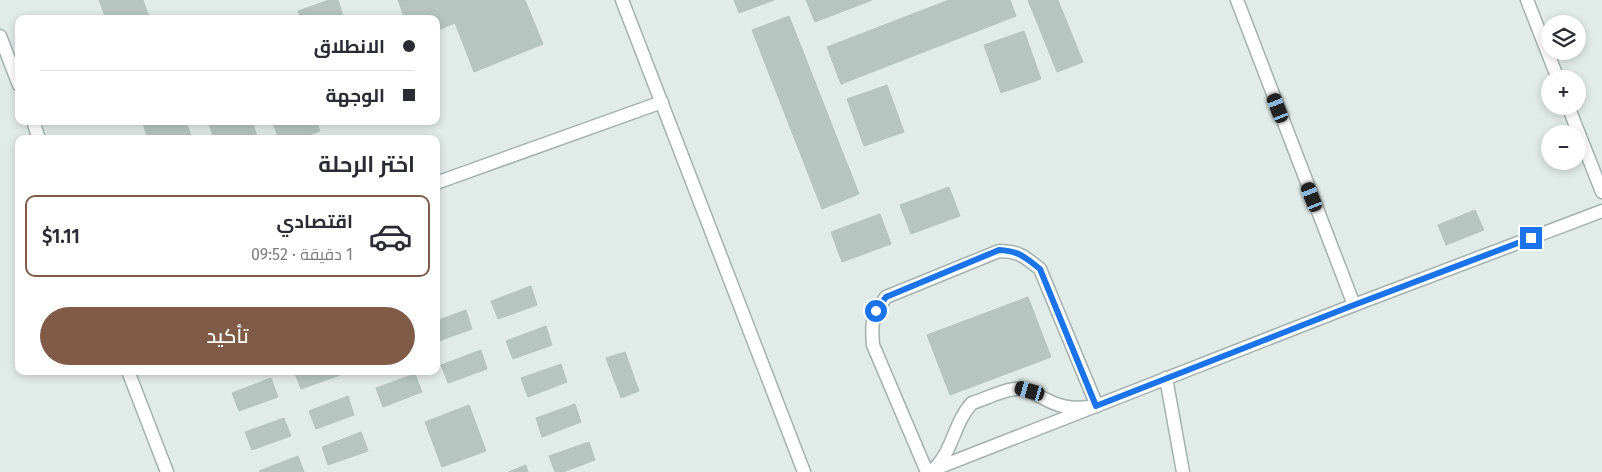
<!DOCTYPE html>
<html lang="ar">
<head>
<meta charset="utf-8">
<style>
  body { margin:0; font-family:"Fira Sans",Cairo,sans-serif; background:#f2f2f3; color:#2b2b33; direction:rtl; height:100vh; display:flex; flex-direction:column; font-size:19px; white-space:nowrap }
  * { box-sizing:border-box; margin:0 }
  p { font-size:16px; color:#7c7c81 }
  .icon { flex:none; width:28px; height:28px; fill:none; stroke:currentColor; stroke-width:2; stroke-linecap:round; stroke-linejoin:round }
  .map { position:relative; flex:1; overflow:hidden; direction:ltr }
  .sheet { position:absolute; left:15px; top:135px; width:425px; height:240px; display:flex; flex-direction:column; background:#fff; border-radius:10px; box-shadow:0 2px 8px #0003; direction:rtl }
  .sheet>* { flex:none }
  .top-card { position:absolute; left:15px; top:15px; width:425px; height:110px; border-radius:10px; box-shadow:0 2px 8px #0003; direction:rtl; display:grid; align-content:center; height:110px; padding:0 25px; background:#fff }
  .controls { position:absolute; left:1541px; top:15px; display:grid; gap:10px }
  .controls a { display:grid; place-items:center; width:45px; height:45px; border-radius:50%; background:#fff; box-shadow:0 2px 8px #0003; font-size:25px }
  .end { position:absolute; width:22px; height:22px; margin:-11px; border:6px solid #1a73e8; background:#fff; box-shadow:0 0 0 2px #fff }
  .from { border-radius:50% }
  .car { position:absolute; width:15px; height:30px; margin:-15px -8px; border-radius:6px; box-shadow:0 0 4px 1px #0007; background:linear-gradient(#222 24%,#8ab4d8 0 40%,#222 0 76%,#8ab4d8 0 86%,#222 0) }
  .top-card b { display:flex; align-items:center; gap:18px; height:48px; font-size:19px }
  .top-card b+b { border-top:1px solid #e1e1e2 }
  .top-card i { width:12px; height:12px; background:#2b2b33 }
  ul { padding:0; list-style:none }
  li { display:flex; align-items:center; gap:15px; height:82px; margin:0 10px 8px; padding:0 15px; border:2px solid transparent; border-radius:10px }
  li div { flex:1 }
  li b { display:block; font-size:19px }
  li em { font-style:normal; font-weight:600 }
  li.selected { border-color:#805b48 }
  li>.icon { width:45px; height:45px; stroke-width:1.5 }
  h2 { padding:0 25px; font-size:22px; line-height:60px }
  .button { display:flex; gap:10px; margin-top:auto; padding:10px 25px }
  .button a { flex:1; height:58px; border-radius:30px; background:#805b48; color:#fff; font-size:20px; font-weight:600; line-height:58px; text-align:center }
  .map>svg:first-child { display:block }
  .building { fill:#b7c5c1; stroke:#b4c4bf }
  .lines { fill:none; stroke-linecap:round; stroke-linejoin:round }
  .service-casing { stroke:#a4b2af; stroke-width:15 }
  .service { stroke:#fff; stroke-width:12 }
  .route { stroke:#1a73e8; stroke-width:6 }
</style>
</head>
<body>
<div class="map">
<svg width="1602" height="472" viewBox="0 0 1602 472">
  <rect width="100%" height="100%" fill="#e1ebe8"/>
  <g class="building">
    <path d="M99,0H143L150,19H106Z"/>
    <path d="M329,0H338L344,19H301L298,11Z"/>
    <path d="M398,0H525L543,44L474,72L455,23L436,31V19H405Z"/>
    <path d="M734,0H774L739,13Z"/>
    <path d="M806,0H872L815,22Z"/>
    <path d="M949,0H1010L1016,16L841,84L827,47Z"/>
    <path d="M1028,0H1058L1083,62L1057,72Z"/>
    <path d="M789,16L859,194L822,209L752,30Z"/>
    <path d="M1024,31L1041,79L1001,93L984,45Z"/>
    <path d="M887,85L904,132L864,146L847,99Z"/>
    <path d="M142,121H186L192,139H148Z"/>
    <path d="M208,121H252L258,139H214Z"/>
    <path d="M272,121H316L320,131L298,139H279Z"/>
    <path d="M949,187L960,216L911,234L900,205Z"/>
    <path d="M1475,210L1484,230L1446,245L1438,225Z"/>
    <path d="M880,214L891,244L842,262L831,232Z"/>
    <path d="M531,286L537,305L498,319L491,301Z"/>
    <path d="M1028,297L1051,357L950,395L927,335Z"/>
    <path d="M466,310L472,329L436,342V321Z"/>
    <path d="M546,326L552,345L513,359L506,341Z"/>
    <path d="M481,350L487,369L448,383L441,365Z"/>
    <path d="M625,352L639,391L621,398L606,358Z"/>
    <path d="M561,364L567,382L528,397L521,378Z"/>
    <path d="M294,371H339L340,375L301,389Z"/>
    <path d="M415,374L422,392L383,407L376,388Z"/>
    <path d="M271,378L278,397L239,411L232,393Z"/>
    <path d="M348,396L354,415L316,429L309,411Z"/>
    <path d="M575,404L581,422L542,437L536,418Z"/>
    <path d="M469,405L486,451L442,467L425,422Z"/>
    <path d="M284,418L291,436L252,450L245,432Z"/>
    <path d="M361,432L368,451L328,465L322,447Z"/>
    <path d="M589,442L595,460L563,472H555L549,456Z"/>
    <path d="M298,456L304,472H260L259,471Z"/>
    <path d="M526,465L528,472H508Z"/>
  </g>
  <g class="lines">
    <defs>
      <g id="service">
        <path d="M622,0L804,472"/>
        <path d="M1237,0L1354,305"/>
        <path d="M1527,0L1558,79"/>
        <path d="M0,36L19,85"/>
        <path d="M1568,106L1602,192"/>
        <path d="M33,121L39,139"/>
        <path d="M436,183L662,102"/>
        <path d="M128,371L167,472"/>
        <path d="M1166,378L1183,472"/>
        <path d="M927,472L1354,305L1602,211"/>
        <path d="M927,472L873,345C871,322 872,316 886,297L999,251C1019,251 1025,257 1040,269L1097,406C1078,409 1064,409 1047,400C1039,396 1030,390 1021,389C1009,387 985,399 972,403C954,422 953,451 934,469"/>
      </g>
    </defs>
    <use href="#service" class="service-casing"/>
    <use href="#service" class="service"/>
  </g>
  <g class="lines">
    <path class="route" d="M876,311L886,297L999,250C1019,251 1025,257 1040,269L1096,406L1354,305L1531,238"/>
  </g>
</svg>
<div class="controls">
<a><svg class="icon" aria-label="layers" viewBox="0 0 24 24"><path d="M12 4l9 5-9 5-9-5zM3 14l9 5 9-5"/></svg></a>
<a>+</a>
<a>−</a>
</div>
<i class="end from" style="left:876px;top:311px"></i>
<i class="end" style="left:1531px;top:238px"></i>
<i class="car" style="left:1278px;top:108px;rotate:339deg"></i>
<i class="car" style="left:1312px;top:197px;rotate:339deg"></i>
<i class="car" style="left:1030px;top:391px;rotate:286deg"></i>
<div class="top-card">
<b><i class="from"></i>الانطلاق</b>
<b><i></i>الوجهة</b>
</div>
<section class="sheet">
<h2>اختر الرحلة</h2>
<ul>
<li class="selected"><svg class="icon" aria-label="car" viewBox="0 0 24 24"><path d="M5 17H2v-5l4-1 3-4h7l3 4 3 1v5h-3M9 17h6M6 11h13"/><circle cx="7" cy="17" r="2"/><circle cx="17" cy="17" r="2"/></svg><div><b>اقتصادي</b><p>1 دقيقة · 09:52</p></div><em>$1.11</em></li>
</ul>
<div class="button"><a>تأكيد</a></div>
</section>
</div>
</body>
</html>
